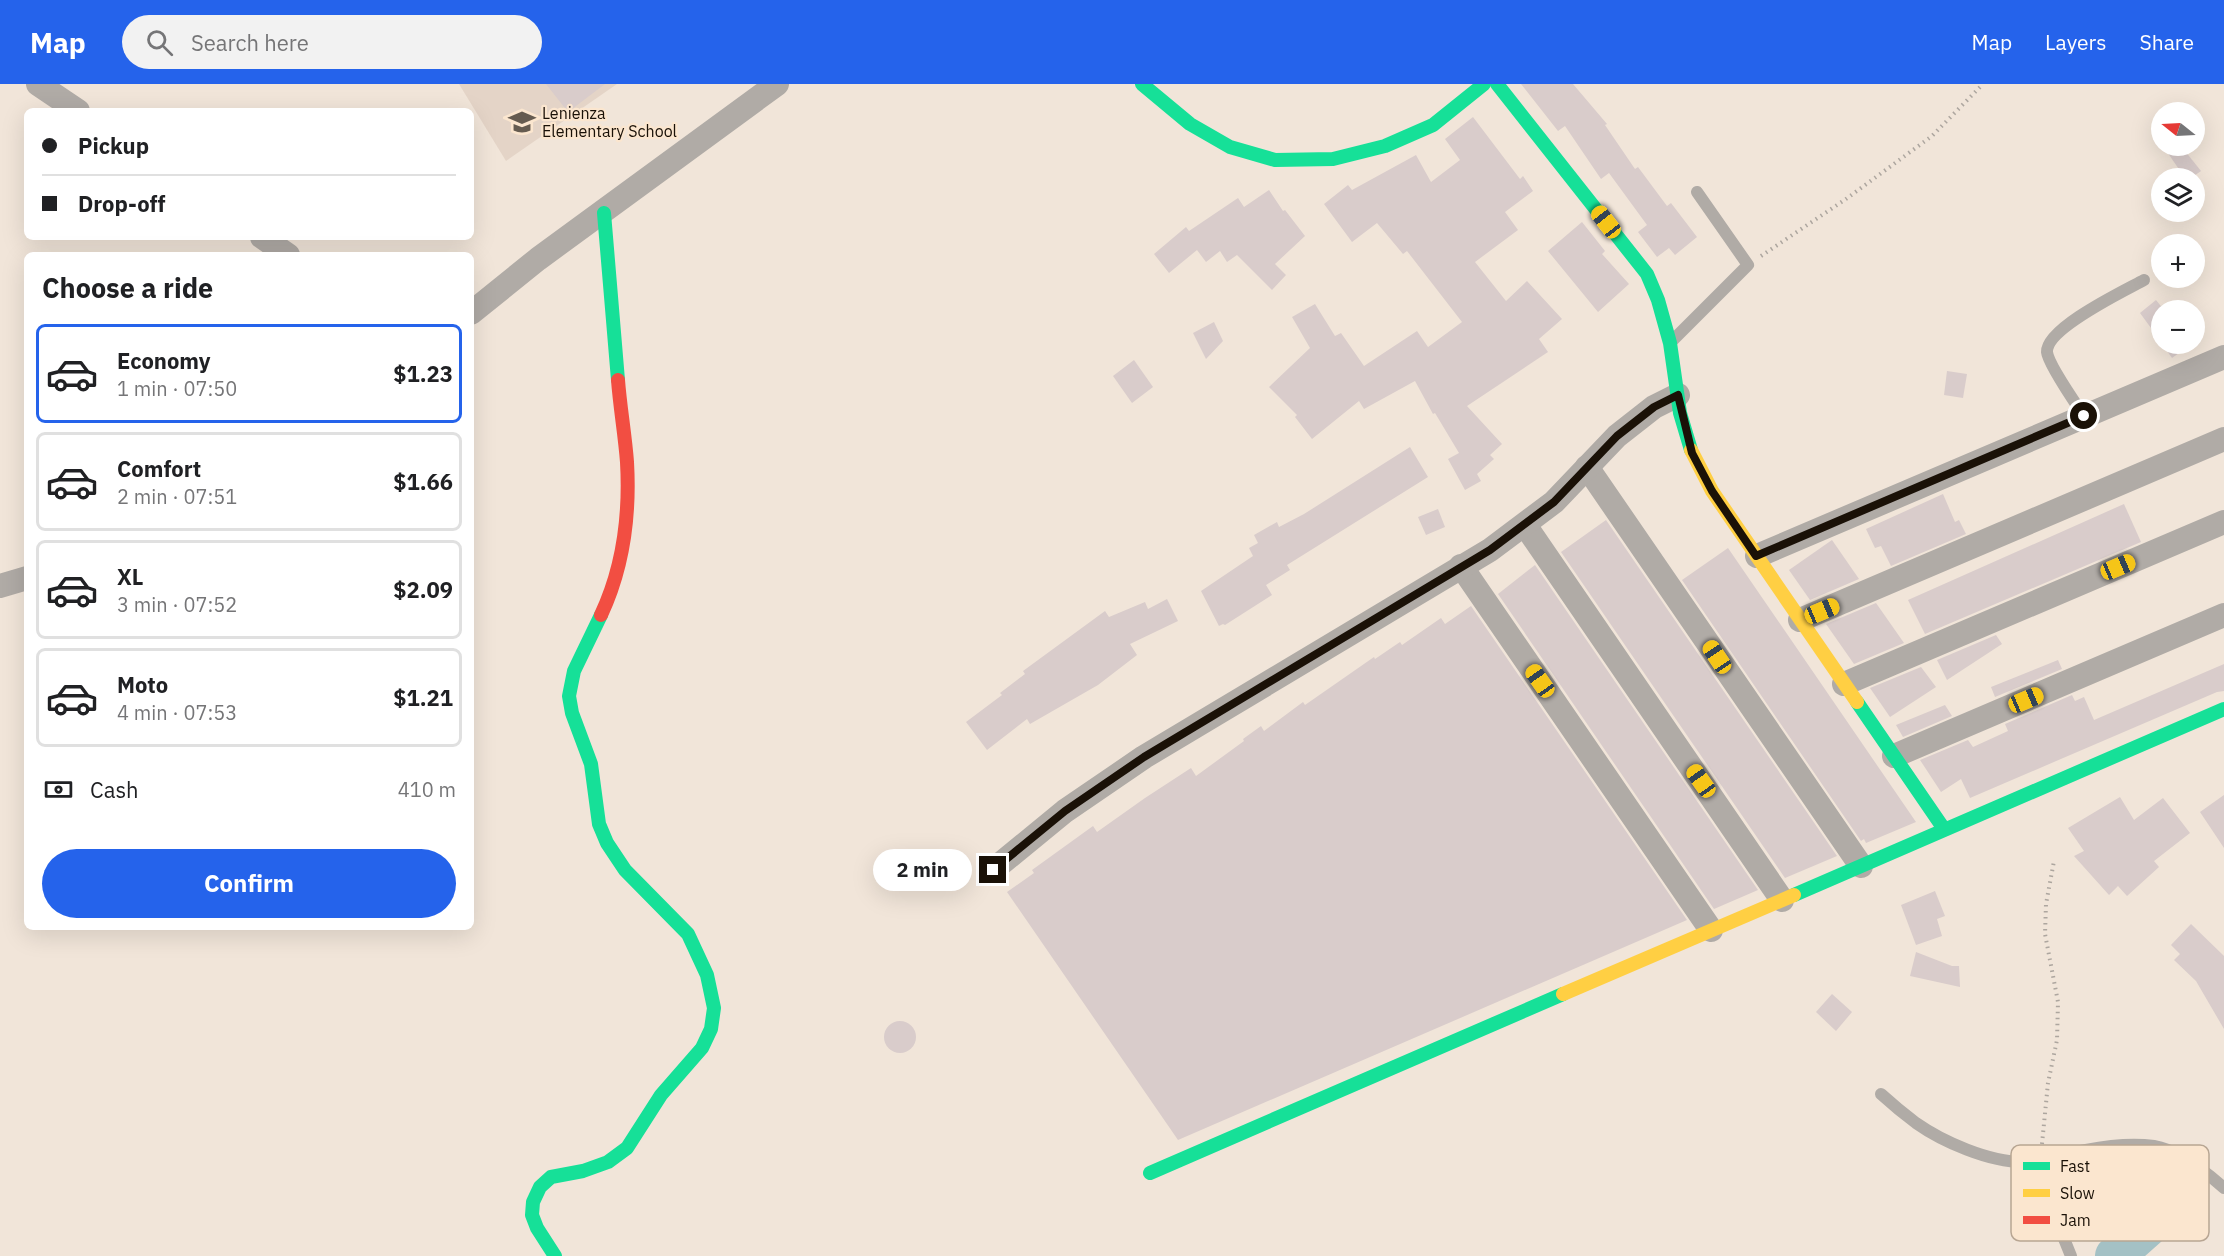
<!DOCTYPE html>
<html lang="en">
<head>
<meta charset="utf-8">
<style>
  body { margin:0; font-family:"IBM Plex Sans",sans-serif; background:#f2f2f2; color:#202124; height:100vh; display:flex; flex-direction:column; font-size:22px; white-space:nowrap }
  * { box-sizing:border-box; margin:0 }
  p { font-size:20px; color:#757577 }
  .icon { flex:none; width:33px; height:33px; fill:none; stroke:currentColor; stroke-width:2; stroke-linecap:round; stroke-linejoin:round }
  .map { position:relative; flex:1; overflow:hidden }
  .drawer { position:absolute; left:24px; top:168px; width:450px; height:678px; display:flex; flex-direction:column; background:#fff; border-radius:9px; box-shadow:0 6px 24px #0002 }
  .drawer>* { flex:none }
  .hud { position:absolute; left:24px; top:24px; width:450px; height:132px; border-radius:9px; box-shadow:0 6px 24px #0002; display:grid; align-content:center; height:132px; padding:0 18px; background:#fff }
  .needle { width:39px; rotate:288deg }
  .fabs { position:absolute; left:2151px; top:18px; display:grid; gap:12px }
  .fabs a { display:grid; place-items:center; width:54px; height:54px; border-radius:50%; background:#fff; box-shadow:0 6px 24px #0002; font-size:30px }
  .end { position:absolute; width:27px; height:27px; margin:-14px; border:8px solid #1a1107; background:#fff; box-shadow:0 0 0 3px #fff }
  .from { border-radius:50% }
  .bubble { position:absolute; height:42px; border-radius:21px; background:#fff; box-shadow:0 6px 24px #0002; font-size:20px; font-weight:700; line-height:42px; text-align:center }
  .car { position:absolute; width:18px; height:36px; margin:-18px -9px; border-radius:8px; box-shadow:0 0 4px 2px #0007; background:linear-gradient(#f5c518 24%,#345 0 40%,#f5c518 0 76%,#345 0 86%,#f5c518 0) }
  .hud b { display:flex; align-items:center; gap:21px; height:57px; font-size:22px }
  .hud b+b { border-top:2px solid #e0e0e0 }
  .hud i { width:15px; height:15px; background:#202124 }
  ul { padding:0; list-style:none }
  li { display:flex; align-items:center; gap:18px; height:99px; margin:0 12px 9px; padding:0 6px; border:3px solid #e0e0e0; border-radius:9px }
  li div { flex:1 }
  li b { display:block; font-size:22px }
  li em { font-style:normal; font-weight:700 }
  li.active { border-color:#2563eb }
  li>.icon { width:54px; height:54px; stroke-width:1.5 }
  h2 { padding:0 18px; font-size:27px; line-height:72px }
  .pay { display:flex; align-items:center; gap:15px; height:66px; padding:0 18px; font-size:22px }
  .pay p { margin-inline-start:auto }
  .button { display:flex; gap:12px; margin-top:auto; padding:12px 18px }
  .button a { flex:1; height:69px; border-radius:36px; background:#2563eb; color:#fff; font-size:24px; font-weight:700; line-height:69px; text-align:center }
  header { display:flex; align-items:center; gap:36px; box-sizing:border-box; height:84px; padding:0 30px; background:#2563eb; color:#fff }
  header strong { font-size:28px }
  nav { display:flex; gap:33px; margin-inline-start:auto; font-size:21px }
  .search { width:420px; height:54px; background:#f2f2f2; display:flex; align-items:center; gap:15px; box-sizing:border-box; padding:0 21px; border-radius:33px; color:#757577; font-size:22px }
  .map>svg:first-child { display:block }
  .education { fill:#e4d4c7 }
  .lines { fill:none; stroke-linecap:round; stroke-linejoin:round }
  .river { stroke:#a4c1c5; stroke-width:40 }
  .building { fill:#d9cccb }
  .path { stroke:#ada69f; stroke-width:4; stroke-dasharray:1.5 4.5; stroke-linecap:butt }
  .lane { stroke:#b0aba6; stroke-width:12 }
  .street { stroke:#b0aba6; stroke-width:24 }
  .fast { stroke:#16e098; stroke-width:14 }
  .slow { stroke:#ffcf43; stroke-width:14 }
  .jam { stroke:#f24e42; stroke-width:14 }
  .route { stroke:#1a1107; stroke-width:8 }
  .labels { text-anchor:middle; stroke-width:4.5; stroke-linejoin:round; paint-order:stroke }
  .poi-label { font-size:16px; fill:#1a1107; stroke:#fbe6cf; text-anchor:start }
  .key { fill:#fbe6cf; stroke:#b8a693; stroke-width:1.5 }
  .key-label { font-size:16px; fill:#1a1107 }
</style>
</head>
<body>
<header>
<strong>Map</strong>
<div class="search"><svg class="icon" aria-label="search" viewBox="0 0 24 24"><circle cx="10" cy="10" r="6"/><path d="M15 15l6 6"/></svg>Search here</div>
<nav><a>Map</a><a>Layers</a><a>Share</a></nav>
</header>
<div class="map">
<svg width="2224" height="1172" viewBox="0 0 2224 1172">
  <rect width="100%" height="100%" fill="#f1e5d9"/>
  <path class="education" d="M459,0H617L506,77Z"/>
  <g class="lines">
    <path class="river" d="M2115,1172L2187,1108"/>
  </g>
  <g class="building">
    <path d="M546,0H605L568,28Z"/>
    <path d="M1521,0H1573L1607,40L1605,41L1635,85L1638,83L1667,122L1671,119L1697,153L1675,171L1669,164L1657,173L1638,148L1647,141L1609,89L1601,95L1565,42L1558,47Z"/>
    <path d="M1473,33L1520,95L1523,92L1533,107L1505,128L1518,146L1475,178L1506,217L1527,197L1562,235L1539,255L1548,268L1467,322L1502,360L1490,371L1494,375L1477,390L1481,397L1465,406L1448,375L1459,369L1435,329L1433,330L1415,297L1364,325L1359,317L1312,355L1295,333L1297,331L1269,303L1310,264L1292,233L1315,220L1335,252L1341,249L1364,282L1417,247L1428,263L1462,238L1407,167L1403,170L1377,139L1352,158L1324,120L1348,101L1352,106L1416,71L1431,98L1460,76L1445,55Z"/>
    <path d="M2163,62H2181L2201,87L2191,94H2185Z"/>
    <path d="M1269,106L1283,127L1285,126L1305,152L1275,180L1286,191L1272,206L1237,171L1227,178L1220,167L1206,178L1197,166L1169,189L1154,170L1186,143L1189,147L1238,114L1244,123Z"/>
    <path d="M1582,138L1605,167L1602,170L1629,200L1598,228L1548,167Z"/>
    <path d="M2156,216L2164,226H2162V259L2140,229Z"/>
    <path d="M1214,238L1223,257L1206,275L1193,249Z"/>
    <path d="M2162,260H2187L2189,262L2172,274Z"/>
    <path d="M1134,276L1153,303L1132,319L1113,292Z"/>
    <path d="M1947,287L1967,290L1963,314L1944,311Z"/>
    <path d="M1410,363L1428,393L1287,481L1290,486L1266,501L1272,511L1225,541L1223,540L1219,542L1201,507L1253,472L1249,464L1258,459L1254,451L1277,438L1279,443L1304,430Z"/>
    <path d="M1943,410L1955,438L1959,436L1966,450L1891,482L1881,462L1875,464L1866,445Z"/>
    <path d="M2124,420L2141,458L1925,550L1908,516Z"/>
    <path d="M1438,425L1445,443L1426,451L1418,433Z"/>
    <path d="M1606,436L1837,772L1785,794L1561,468Z"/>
    <path d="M1832,456L1859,495L1810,516L1789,486Z"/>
    <path d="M1728,464L1916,738L1866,759L1864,755L1861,757L1682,496Z"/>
    <path d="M1535,481L1758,806L1714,825L1498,510Z"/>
    <path d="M1167,515L1178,537L1130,560L1137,571L1098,601L1030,640L1027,635L987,666L966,638L1002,611L1000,609L1025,590L1023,587L1105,527L1109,533L1145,518L1148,525Z"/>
    <path d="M1876,519L1904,559L1854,580L1826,540Z"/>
    <path d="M1471,522L1687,836L1178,1056L1007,808L1034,789L1032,786L1093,742L1097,748L1145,714L1191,684L1196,692L1244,657L1243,655L1261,642L1264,647L1303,618L1305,621L1374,573L1375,575L1400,558L1402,561L1441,534L1445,540Z"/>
    <path d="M1996,551L2002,560L1947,596L1937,576Z"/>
    <path d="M2058,576L2062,585L1995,613L1991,603Z"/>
    <path d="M2224,580V607L2217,608L1970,714L1961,695L1941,708L1920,676L1968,656L1973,663L2008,647L2005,640L2072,611L2075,617L2084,613L2094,636Z"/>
    <path d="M1921,583L1936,603L1890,633L1870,604Z"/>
    <path d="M1945,621L1952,632L1903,653L1896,641Z"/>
    <path d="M2224,711V764L2200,728Z"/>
    <path d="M2120,713L2134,736L2163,714L2190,749L2154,777L2159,783L2127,812L2118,802L2109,811L2074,772L2084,767L2068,744Z"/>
    <path d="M1935,807L1945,832L1937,835L1942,852L1916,861L1901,821Z"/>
    <path d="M2191,840L2224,872V945L2196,897L2174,876L2180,870L2171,861Z"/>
    <path d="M1916,868L1952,882H1959L1960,903L1910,892Z"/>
    <path d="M1832,910L1852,928L1836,947L1816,928Z"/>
    <circle cx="900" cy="953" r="16"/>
  </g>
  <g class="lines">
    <g class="path">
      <path d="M1761,172L1846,115L1932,52L1983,0"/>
      <path d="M2042,1060L2048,999L2057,956L2058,918L2045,850L2046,820L2054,777"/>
    </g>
    <g class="lane">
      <path d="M1673,256L1748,181L1697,108"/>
      <path d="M2084,332C2076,320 2048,280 2047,268C2046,244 2124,207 2144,196"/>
      <path d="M1881,1010C1892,1020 1904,1030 1916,1039C1943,1058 1989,1078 2023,1078C2044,1078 2065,1070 2086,1066C2106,1062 2133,1059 2154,1062C2178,1066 2206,1088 2224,1104"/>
      <path d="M2041,1076L2052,1125L2071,1172"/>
    </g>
    <g class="street">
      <path d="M38,0L78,27"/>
      <path d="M262,153L288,171"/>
      <path d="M471,229L538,175L777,0"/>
      <path d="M1587,383L1861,782"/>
      <path d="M1525,441L1782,816"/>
      <path d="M1757,472L2224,273"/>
      <path d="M1461,482L1711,846"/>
      <path d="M0,502L27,494"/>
      <path d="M1800,536L2224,355"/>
      <path d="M1844,600L2224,438"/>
      <path d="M1894,672L2224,531"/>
      <path d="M993,786L1065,727L1144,673L1490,466L1554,418L1617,352L1654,323L1678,311"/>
    </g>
    <g class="fast">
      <path d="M1142,0L1190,40L1230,63L1275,76L1333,75L1385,62L1433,41L1484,0"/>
      <path d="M1497,0L1647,190L1658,216L1670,259L1680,329L1691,366"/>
      <path d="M604,129L618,296"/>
      <path d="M1857,618L1944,745"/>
      <path d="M1794,811L2224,625"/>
      <path d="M1150,1089L1563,910"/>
      <path d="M555,1172L537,1144L532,1131L533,1118L540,1103L551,1093L583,1087L608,1078L627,1064L661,1011L702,964L711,945L714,924L707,891L688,850L625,786L607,759L599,740L591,680L572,629L569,612L574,587L601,531"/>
    </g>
    <g class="slow">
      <path d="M1691,366L1712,407L1857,618"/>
      <path d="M1563,910L1794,811"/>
    </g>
    <path class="jam" d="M601,531C623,484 630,430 627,378C625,351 620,323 618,296"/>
  </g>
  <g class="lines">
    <path class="route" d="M993,786L1065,727L1144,673L1490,466L1554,418L1617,352L1654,323L1678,311L1692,369L1712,407L1756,472L2084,332"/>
  </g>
  <defs>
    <symbol id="school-bare" viewBox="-9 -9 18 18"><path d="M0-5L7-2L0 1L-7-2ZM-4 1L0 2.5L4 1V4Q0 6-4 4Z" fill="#655b50" stroke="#fbe6cf" stroke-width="2.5" paint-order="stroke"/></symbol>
  </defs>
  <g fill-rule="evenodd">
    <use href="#school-bare" x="503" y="19" width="38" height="38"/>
  </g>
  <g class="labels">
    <g class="poi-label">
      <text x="542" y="35">Lenienza<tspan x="542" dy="18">Elementary School</tspan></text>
    </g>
  </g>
  <rect x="2011" y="1061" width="198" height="96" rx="9" class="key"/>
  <rect x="2023" y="1078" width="27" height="8" fill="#16e098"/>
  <rect x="2023" y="1105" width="27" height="8" fill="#ffcf43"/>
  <rect x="2023" y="1132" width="27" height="8" fill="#f24e42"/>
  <g class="key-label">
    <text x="2060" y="1088">Fast</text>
    <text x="2060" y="1115">Slow</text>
    <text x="2060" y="1142">Jam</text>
  </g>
</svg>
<div class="fabs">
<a><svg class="needle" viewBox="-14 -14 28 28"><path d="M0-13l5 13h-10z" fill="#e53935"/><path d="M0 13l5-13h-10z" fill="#757577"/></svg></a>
<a><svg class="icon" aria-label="layers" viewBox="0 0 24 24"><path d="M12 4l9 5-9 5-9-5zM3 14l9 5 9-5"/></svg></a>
<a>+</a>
<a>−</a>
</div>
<i class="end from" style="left:2084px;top:332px"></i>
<i class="end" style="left:993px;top:786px"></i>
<div class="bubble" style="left:873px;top:765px;width:99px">2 min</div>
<i class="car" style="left:1606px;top:138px;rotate:322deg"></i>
<i class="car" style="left:2118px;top:483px;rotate:67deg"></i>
<i class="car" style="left:1822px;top:527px;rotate:67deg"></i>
<i class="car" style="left:1717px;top:573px;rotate:326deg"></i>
<i class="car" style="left:1540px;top:597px;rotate:325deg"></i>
<i class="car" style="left:2026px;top:616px;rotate:67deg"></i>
<i class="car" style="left:1701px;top:697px;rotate:325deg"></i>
<div class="hud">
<b><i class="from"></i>Pickup</b>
<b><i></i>Drop-off</b>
</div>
<section class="drawer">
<h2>Choose a ride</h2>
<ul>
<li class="active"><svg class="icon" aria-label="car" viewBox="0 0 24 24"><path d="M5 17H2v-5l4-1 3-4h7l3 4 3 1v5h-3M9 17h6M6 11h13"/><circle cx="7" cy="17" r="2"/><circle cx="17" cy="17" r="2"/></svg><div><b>Economy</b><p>1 min · 07:50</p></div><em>$1.23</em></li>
<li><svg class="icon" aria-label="car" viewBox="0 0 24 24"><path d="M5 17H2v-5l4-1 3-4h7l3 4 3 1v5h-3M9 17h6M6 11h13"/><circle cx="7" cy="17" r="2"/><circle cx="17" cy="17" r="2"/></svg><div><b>Comfort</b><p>2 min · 07:51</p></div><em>$1.66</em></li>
<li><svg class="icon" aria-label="car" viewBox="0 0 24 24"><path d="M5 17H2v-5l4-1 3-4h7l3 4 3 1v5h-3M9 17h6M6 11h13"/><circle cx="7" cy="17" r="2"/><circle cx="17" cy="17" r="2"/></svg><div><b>XL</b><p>3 min · 07:52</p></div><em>$2.09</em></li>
<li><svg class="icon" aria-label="car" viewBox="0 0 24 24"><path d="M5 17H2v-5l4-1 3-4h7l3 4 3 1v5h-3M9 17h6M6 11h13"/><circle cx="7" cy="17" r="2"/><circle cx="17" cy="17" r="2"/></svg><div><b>Moto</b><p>4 min · 07:53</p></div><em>$1.21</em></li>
</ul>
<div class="pay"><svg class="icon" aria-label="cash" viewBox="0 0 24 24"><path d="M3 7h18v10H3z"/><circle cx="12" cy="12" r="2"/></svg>Cash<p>410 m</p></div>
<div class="button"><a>Confirm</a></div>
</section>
</div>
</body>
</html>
